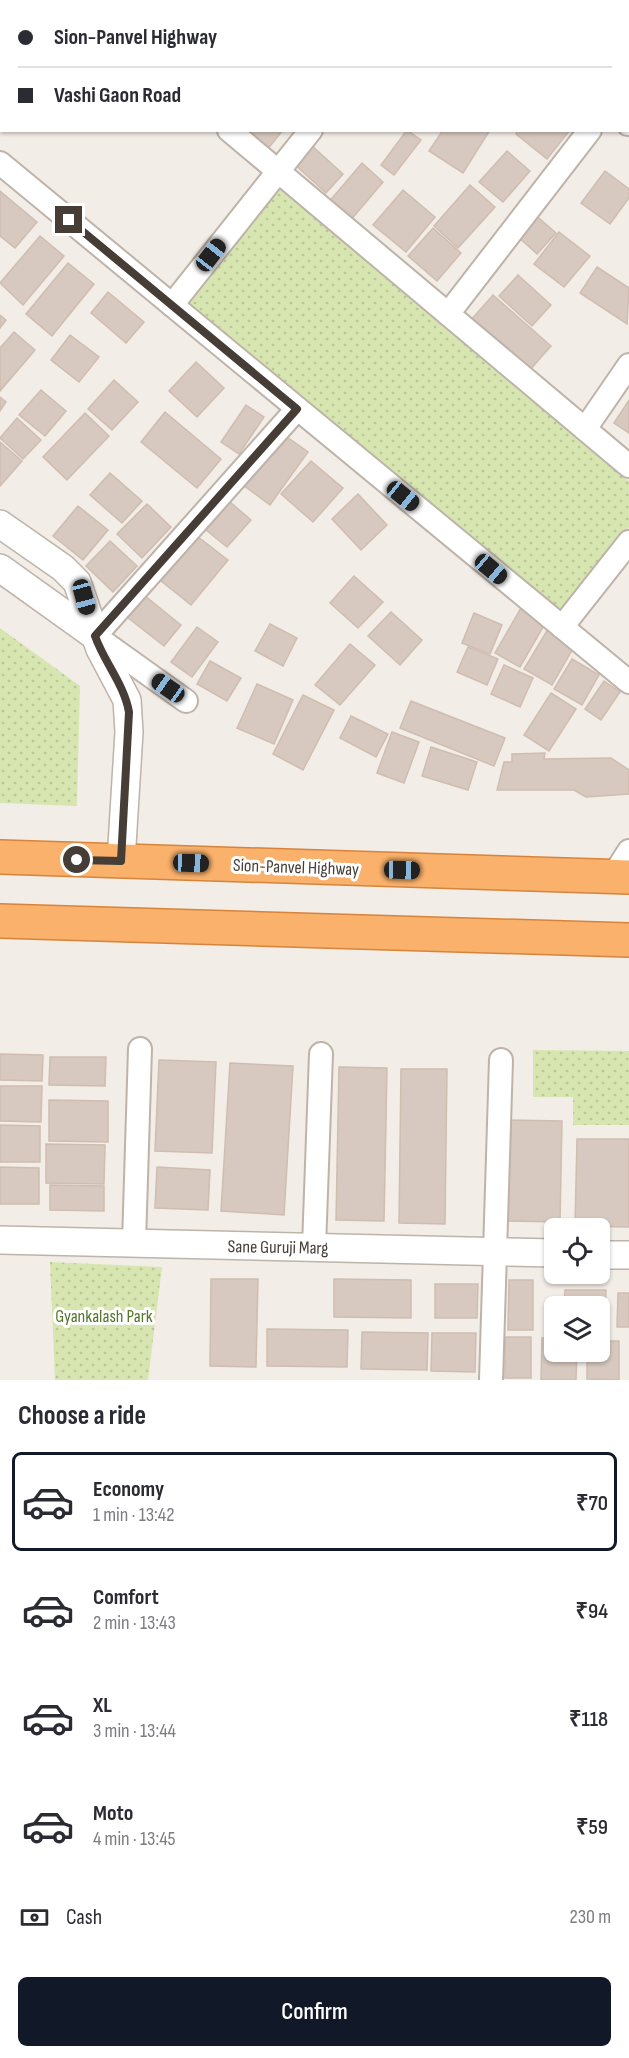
<!DOCTYPE html>
<html lang="en">
<head>
<meta charset="utf-8">
<style>
  body { margin:0; font-family:"Sofia Sans Condensed",sans-serif; background:#f7f7f7; color:#2b2b33; height:100vh; display:flex; flex-direction:column; font-size:22px; white-space:nowrap }
  * { box-sizing:border-box; margin:0 }
  p { font-size:20px; color:#7c7c81 }
  .icon { flex:none; width:33px; height:33px; fill:none; stroke:currentColor; stroke-width:2; stroke-linecap:round; stroke-linejoin:round }
  .map { position:relative; height:1380px; overflow:hidden }
  .sheet { display:flex; flex-direction:column; background:#fff; flex:1 }
  .sheet>* { flex:none }
  .guide { position:absolute; left:0px; top:0px; width:630px; height:132px; box-shadow:0 2px 4px #0004; display:grid; align-content:center; height:132px; padding:0 18px; background:#fff }
  .tools { position:absolute; left:544px; top:1218px; display:grid; gap:12px }
  .tools a { display:grid; place-items:center; width:66px; height:66px; border-radius:9px; background:#fff; box-shadow:0 2px 4px #0004; font-size:30px }
  .end { position:absolute; width:27px; height:27px; margin:-14px; border:8px solid #453d36; background:#fff; box-shadow:0 0 0 3px #fff }
  .from { border-radius:50% }
  .car { position:absolute; width:18px; height:36px; margin:-18px -9px; border-radius:8px; box-shadow:0 0 4px 2px #0007; background:linear-gradient(#222 24%,#8ab4d8 0 40%,#222 0 76%,#8ab4d8 0 86%,#222 0) }
  .guide b { display:flex; align-items:center; gap:21px; height:57px; font-size:22px }
  .guide b+b { border-top:2px solid #e1e1e2 }
  .guide i { width:15px; height:15px; background:#2b2b33 }
  ul { padding:0; list-style:none }
  li { display:flex; align-items:center; gap:18px; height:99px; margin:0 12px 9px; padding:0 6px; border:3px solid transparent; border-radius:9px }
  li div { flex:1 }
  li b { display:block; font-size:22px }
  li em { font-style:normal; font-weight:600 }
  li.current { border-color:#111827 }
  li>.icon { width:54px; height:54px; stroke-width:1.5 }
  h2 { padding:0 18px; font-size:27px; line-height:72px }
  .pay { display:flex; align-items:center; gap:15px; height:66px; padding:0 18px; font-size:22px }
  .pay p { margin-inline-start:auto }
  .cta { display:flex; gap:12px; margin-top:auto; padding:12px 18px }
  .cta a { flex:1; height:69px; border-radius:9px; background:#111827; color:#fff; font-size:24px; font-weight:600; line-height:69px; text-align:center }
  .map>svg:first-child { display:block }
  .green { fill:url(#green-dots) }
  .building { fill:#d7c9bf; stroke:#cfbdb0; stroke-width:1.5 }
  .lines { fill:none; stroke-linecap:round; stroke-linejoin:round }
  .minor-casing { stroke:#beb3a9; stroke-width:26 }
  .tertiary-casing { stroke:#beb3a9; stroke-width:30 }
  .motorway-casing { stroke:#d8833b; stroke-width:36 }
  .minor { stroke:#fff; stroke-width:22 }
  .tertiary { stroke:#fff; stroke-width:27 }
  .motorway { stroke:#f9b16b; stroke-width:33 }
  .route { stroke:#453d36; stroke-width:8 }
  .labels { text-anchor:middle; stroke-width:6; stroke-linejoin:round; paint-order:stroke }
  .street-label { font-size:18px; fill:#453d36; stroke:#fff }
  .park-label { font-size:18px; fill:#54752b; stroke:#fff }
</style>
</head>
<body>
<div class="map">
<svg width="629" height="1380" viewBox="0 0 629 1380">
  <defs>
    <pattern id="green-dots" width="8" height="8" patternUnits="userSpaceOnUse" patternTransform="scale(1.5)"><rect width="8" height="8" fill="#d7e6b0"/><path d="M2 2h.1M6 6h.1" fill="none" stroke="#bac698" stroke-width="1.8" stroke-linecap="round"/></pattern>
  </defs>
  <rect width="100%" height="100%" fill="#f3ede7"/>
  <g class="green">
    <path d="M279,187L629,481V527L559,613L188,304Z"/>
    <path d="M0,628L80,686L77,806L0,803Z"/>
    <path d="M533,1050L629,1051V1125H573V1097H533Z"/>
    <path d="M50,1262L162,1267L148,1380H55Z"/>
  </g>
  <g class="building">
    <path d="M90,0H121L120,2Z"/>
    <path d="M171,0H207L170,2Z"/>
    <path d="M300,0H322L324,2H299Z"/>
    <path d="M354,0H396L398,2H353Z"/>
    <path d="M234,130H283L263,155Z"/>
    <path d="M407,130L421,140L394,175L381,165Z"/>
    <path d="M443,130H490L463,173L429,151Z"/>
    <path d="M518,130H570L547,159L516,134Z"/>
    <path d="M310,144L343,174L326,193L293,163Z"/>
    <path d="M507,151L530,171L503,202L479,182Z"/>
    <path d="M362,163L383,182L350,221L328,203Z"/>
    <path d="M605,171L629,189V198L610,224L581,203Z"/>
    <path d="M470,185L495,207L458,248L434,226Z"/>
    <path d="M403,190L435,217L406,252L373,225Z"/>
    <path d="M0,191L37,222L15,248L0,236Z"/>
    <path d="M533,213L556,233L537,254L515,234Z"/>
    <path d="M433,228L461,253L437,281L408,256Z"/>
    <path d="M559,232L590,256L564,287L534,264Z"/>
    <path d="M40,236L64,256L23,305L0,283Z"/>
    <path d="M68,263L94,284L52,336L26,314Z"/>
    <path d="M597,267L629,288L627,324L580,293Z"/>
    <path d="M518,275L551,305L532,326L499,296Z"/>
    <path d="M108,292L144,322L126,343L91,313Z"/>
    <path d="M493,295L551,346L529,371L471,320Z"/>
    <path d="M0,315L6,320L0,328Z"/>
    <path d="M14,332L35,350L0,391V348Z"/>
    <path d="M70,335L99,357L79,382L51,360Z"/>
    <path d="M196,362L224,388L197,417L169,391Z"/>
    <path d="M114,380L138,402L112,430L88,409Z"/>
    <path d="M41,390L66,411L45,436L19,415Z"/>
    <path d="M0,397L6,402L0,411Z"/>
    <path d="M629,400V433L614,423Z"/>
    <path d="M246,405L264,417L239,454L221,442Z"/>
    <path d="M165,412L221,459L197,488L141,442Z"/>
    <path d="M85,413L109,436L67,480L43,457Z"/>
    <path d="M17,418L41,440L23,459L0,438Z"/>
    <path d="M280,432L308,452L270,505L243,485Z"/>
    <path d="M0,442L22,461L0,486Z"/>
    <path d="M311,461L343,488L313,522L281,494Z"/>
    <path d="M110,473L142,501L122,523L90,495Z"/>
    <path d="M358,494L387,525L361,550L332,519Z"/>
    <path d="M230,502L251,520L227,547L206,530Z"/>
    <path d="M147,504L171,527L142,558L117,534Z"/>
    <path d="M78,506L108,530L83,560L53,536Z"/>
    <path d="M197,536L228,560L191,605L161,581Z"/>
    <path d="M110,541L137,566L113,592L86,566Z"/>
    <path d="M354,576L383,602L358,628L330,603Z"/>
    <path d="M139,591L181,625L164,646L122,613Z"/>
    <path d="M521,608L546,622L520,667L495,653Z"/>
    <path d="M391,612L422,640L400,665L368,636Z"/>
    <path d="M474,613L502,625L490,654L462,643Z"/>
    <path d="M270,624L297,638L283,666L255,651Z"/>
    <path d="M197,627L218,642L192,677L171,662Z"/>
    <path d="M548,629L575,645L552,685L524,669Z"/>
    <path d="M350,644L375,665L340,705L315,685Z"/>
    <path d="M468,647L498,659L487,685L457,672Z"/>
    <path d="M572,659L599,675L582,705L554,689Z"/>
    <path d="M210,661L241,678L227,701L197,684Z"/>
    <path d="M504,665L533,678L520,707L491,694Z"/>
    <path d="M604,681L620,692L601,720L585,709Z"/>
    <path d="M257,684L293,700L274,744L237,728Z"/>
    <path d="M551,693L576,709L549,751L524,735Z"/>
    <path d="M303,695L334,710L303,770L273,754Z"/>
    <path d="M411,701L505,738L494,766L400,728Z"/>
    <path d="M351,716L388,734L376,757L340,738Z"/>
    <path d="M392,732L419,742L404,783L377,773Z"/>
    <path d="M431,747L477,762L468,790L422,776Z"/>
    <path d="M545,753L544,759L611,758L629,770V794L586,797L574,790H497L504,762H512V754Z"/>
    <path d="M0,1054L43,1055L42,1081L0,1080Z"/>
    <path d="M50,1057H106L105,1086L49,1085Z"/>
    <path d="M159,1060L216,1062L212,1153L155,1151Z"/>
    <path d="M230,1063L293,1066L284,1215L221,1211Z"/>
    <path d="M339,1067L387,1068L384,1221L336,1220Z"/>
    <path d="M401,1069H447L445,1224L399,1223Z"/>
    <path d="M0,1086H42L41,1122L0,1121Z"/>
    <path d="M49,1100L108,1101V1142L49,1141Z"/>
    <path d="M507,1120L562,1121L560,1222L505,1221Z"/>
    <path d="M0,1125L40,1126V1162H0Z"/>
    <path d="M577,1139H629V1227L575,1226Z"/>
    <path d="M46,1144L105,1145L104,1184L46,1183Z"/>
    <path d="M0,1167L39,1168V1204H0Z"/>
    <path d="M157,1167L210,1170L208,1210L155,1208Z"/>
    <path d="M50,1185L104,1186V1211L50,1210Z"/>
    <path d="M211,1279H258L256,1367L210,1366Z"/>
    <path d="M334,1279L411,1280V1318L334,1317Z"/>
    <path d="M509,1280H533V1330H508Z"/>
    <path d="M435,1284H478L477,1318H435Z"/>
    <path d="M565,1290H606L605,1323H600V1306H564Z"/>
    <path d="M618,1293H629V1327H617Z"/>
    <path d="M267,1329L348,1330L347,1367L267,1366Z"/>
    <path d="M362,1332L428,1333L427,1370L361,1369Z"/>
    <path d="M432,1333H476L475,1372L431,1371Z"/>
    <rect x="505" y="1337" width="26" height="41"/>
    <path d="M542,1338H555V1352H577L576,1380H541Z"/>
    <path d="M600,1341H619V1380L587,1379V1352H600Z"/>
  </g>
  <g class="lines">
    <defs>
      <g id="minor">
        <path d="M69,0L71,2"/>
        <path d="M422,0L424,2"/>
        <path d="M160,2L161,0"/>
        <path d="M288,2L289,0"/>
        <path d="M628,124H629"/>
        <path d="M229,130L629,466"/>
        <path d="M0,163L629,682"/>
        <path d="M172,305L311,130"/>
        <path d="M448,314L590,130"/>
        <path d="M585,429L629,365"/>
        <path d="M562,627L629,542"/>
        <path d="M186,701L95,636L297,409"/>
        <path d="M613,876L629,851"/>
        <path d="M134,1243L140,1049"/>
        <path d="M314,1247L321,1054"/>
        <path d="M491,1380L501,1060"/>
      </g>
      <g id="tertiary">
        <path d="M0,524L63,568L77,582L100,649L127,700L129,732L121,861"/>
        <path d="M0,568L95,636"/>
        <path d="M0,1240L555,1253"/>
        <path d="M600,1255H629"/>
      </g>
      <g id="motorway">
        <path d="M0,857L629,877"/>
        <path d="M0,921L629,940"/>
      </g>
    </defs>
    <use href="#minor" class="minor-casing"/>
    <use href="#tertiary" class="tertiary-casing"/>
    <use href="#motorway" class="motorway-casing"/>
    <use href="#minor" class="minor"/>
    <use href="#tertiary" class="tertiary"/>
    <use href="#motorway" class="motorway"/>
  </g>
  <g class="lines">
    <path class="route" d="M69,220L297,409L95,636C104,662 124,684 129,712L121,861L77,860"/>
  </g>
  <g class="labels">
    <g class="street-label">
      <text transform="translate(296 867) rotate(2)" y="6">Sion-Panvel Highway</text>
      <text transform="translate(278 1247) rotate(1)" y="6">Sane Guruji Marg</text>
    </g>
    <g class="park-label">
      <text x="104" y="1322">Gyankalash Park</text>
    </g>
  </g>
</svg>
<div class="tools">
<a><svg class="icon" aria-label="locate" viewBox="0 0 24 24"><circle cx="12" cy="12" r="6"/><path d="M12 2v4M12 18v4M2 12h4M18 12h4"/></svg></a>
<a><svg class="icon" aria-label="layers" viewBox="0 0 24 24"><path d="M12 4l9 5-9 5-9-5zM3 14l9 5 9-5"/></svg></a>
</div>
<i class="end from" style="left:77px;top:860px"></i>
<i class="end" style="left:69px;top:220px"></i>
<i class="car" style="left:211px;top:255px;rotate:38deg"></i>
<i class="car" style="left:403px;top:496px;rotate:129deg"></i>
<i class="car" style="left:491px;top:569px;rotate:130deg"></i>
<i class="car" style="left:84px;top:597px;rotate:165deg"></i>
<i class="car" style="left:168px;top:688px;rotate:305deg"></i>
<i class="car" style="left:191px;top:863px;rotate:92deg"></i>
<i class="car" style="left:402px;top:870px;rotate:91deg"></i>
<div class="guide">
<b><i class="from"></i>Sion-Panvel Highway</b>
<b><i></i>Vashi Gaon Road</b>
</div>
</div>
<section class="sheet">
<h2>Choose a ride</h2>
<ul>
<li class="current"><svg class="icon" aria-label="car" viewBox="0 0 24 24"><path d="M5 17H2v-5l4-1 3-4h7l3 4 3 1v5h-3M9 17h6M6 11h13"/><circle cx="7" cy="17" r="2"/><circle cx="17" cy="17" r="2"/></svg><div><b>Economy</b><p>1 min · 13:42</p></div><em>₹70</em></li>
<li><svg class="icon" aria-label="car" viewBox="0 0 24 24"><path d="M5 17H2v-5l4-1 3-4h7l3 4 3 1v5h-3M9 17h6M6 11h13"/><circle cx="7" cy="17" r="2"/><circle cx="17" cy="17" r="2"/></svg><div><b>Comfort</b><p>2 min · 13:43</p></div><em>₹94</em></li>
<li><svg class="icon" aria-label="car" viewBox="0 0 24 24"><path d="M5 17H2v-5l4-1 3-4h7l3 4 3 1v5h-3M9 17h6M6 11h13"/><circle cx="7" cy="17" r="2"/><circle cx="17" cy="17" r="2"/></svg><div><b>XL</b><p>3 min · 13:44</p></div><em>₹118</em></li>
<li><svg class="icon" aria-label="car" viewBox="0 0 24 24"><path d="M5 17H2v-5l4-1 3-4h7l3 4 3 1v5h-3M9 17h6M6 11h13"/><circle cx="7" cy="17" r="2"/><circle cx="17" cy="17" r="2"/></svg><div><b>Moto</b><p>4 min · 13:45</p></div><em>₹59</em></li>
</ul>
<div class="pay"><svg class="icon" aria-label="cash" viewBox="0 0 24 24"><path d="M3 7h18v10H3z"/><circle cx="12" cy="12" r="2"/></svg>Cash<p>230 m</p></div>
<div class="cta"><a>Confirm</a></div>
</section>
</body>
</html>
